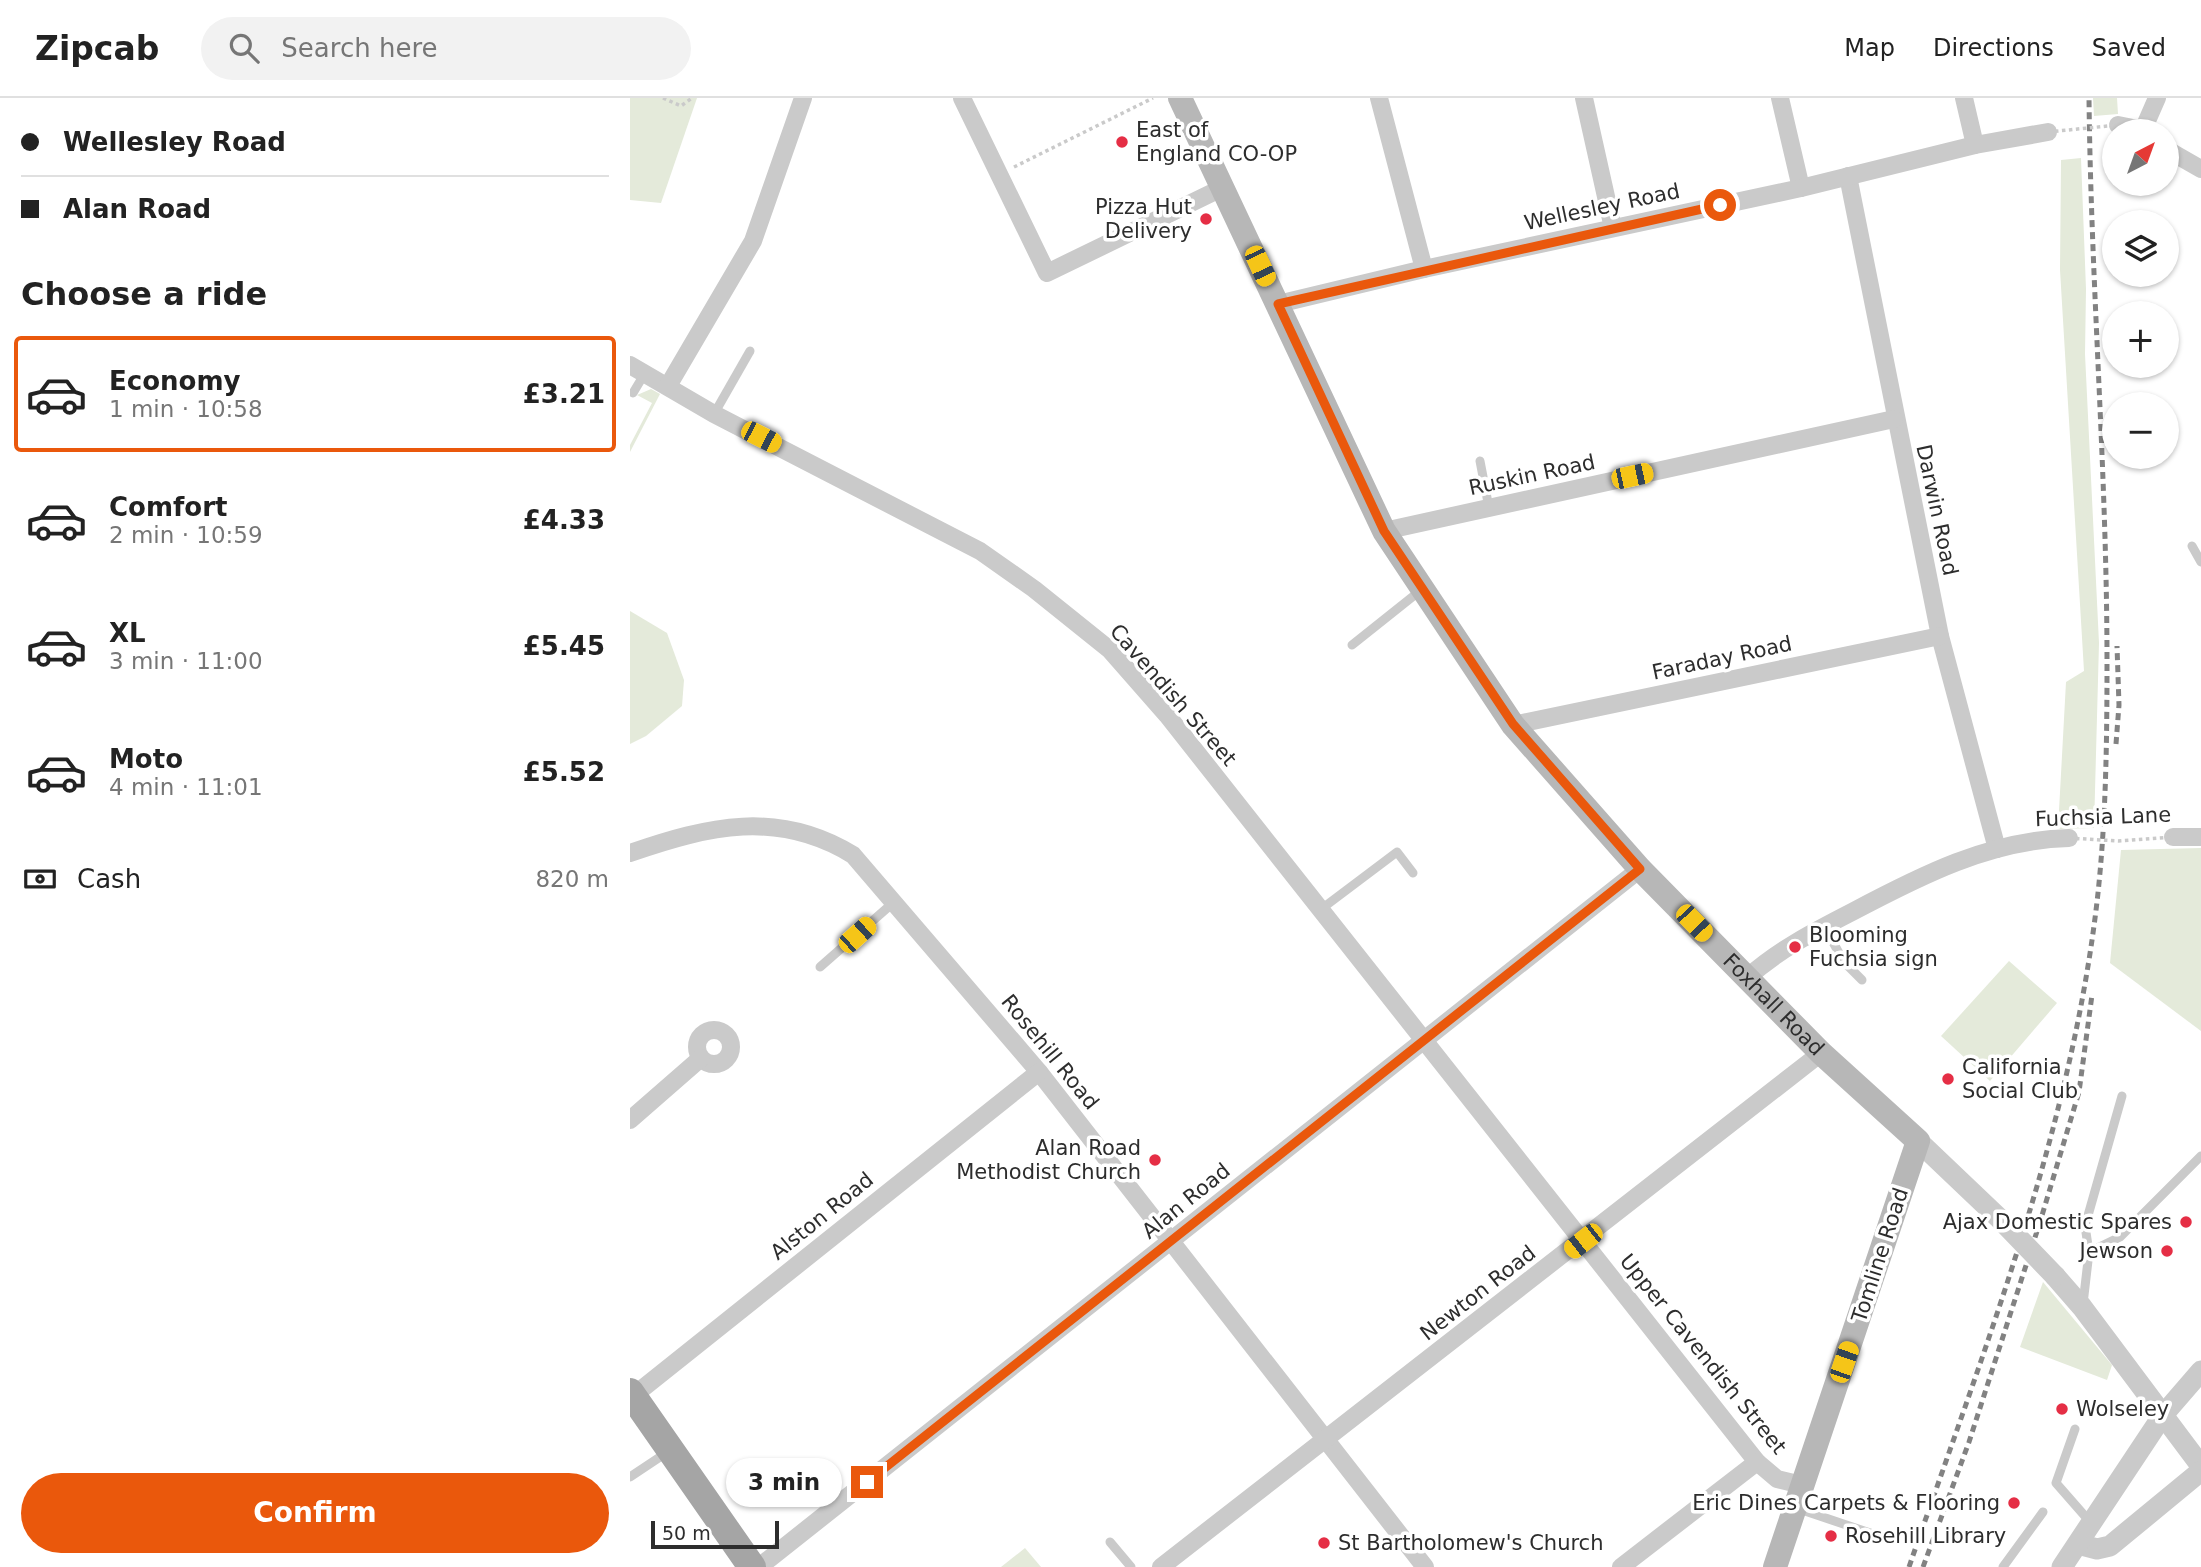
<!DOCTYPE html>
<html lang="en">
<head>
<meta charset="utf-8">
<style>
  body { margin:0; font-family:"DejaVu Sans",sans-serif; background:#f2f2f2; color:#222; height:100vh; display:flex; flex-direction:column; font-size:26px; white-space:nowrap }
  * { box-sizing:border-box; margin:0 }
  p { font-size:23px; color:#767676 }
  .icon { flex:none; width:38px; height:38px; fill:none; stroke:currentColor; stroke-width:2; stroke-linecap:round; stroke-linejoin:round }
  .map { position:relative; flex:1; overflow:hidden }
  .drawer { display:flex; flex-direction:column; background:#fff; width:630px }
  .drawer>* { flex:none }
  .guide { display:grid; align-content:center; height:154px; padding:0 21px; background:#fff }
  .needle { width:46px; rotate:41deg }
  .tools { position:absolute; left:1472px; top:21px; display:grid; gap:14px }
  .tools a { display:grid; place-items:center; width:77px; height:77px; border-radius:50%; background:#fff; box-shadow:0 2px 5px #0004; font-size:35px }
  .scale { position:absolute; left:21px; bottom:18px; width:128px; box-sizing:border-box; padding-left:7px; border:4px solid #2d2d2d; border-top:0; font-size:19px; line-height:24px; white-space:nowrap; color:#2d2d2d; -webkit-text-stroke:5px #fff; paint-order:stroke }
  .end { position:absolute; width:32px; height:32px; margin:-16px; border:9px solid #ea580c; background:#fff; box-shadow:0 0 0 4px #fff }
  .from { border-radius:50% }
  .bubble { position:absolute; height:49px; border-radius:24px; background:#fff; box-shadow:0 2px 5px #0004; font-size:23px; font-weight:600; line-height:49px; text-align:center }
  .car { position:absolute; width:21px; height:42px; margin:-21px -10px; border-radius:9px; box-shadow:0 0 5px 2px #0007; background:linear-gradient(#f5c518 24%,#345 0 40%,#f5c518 0 76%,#345 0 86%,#f5c518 0) }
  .guide b { display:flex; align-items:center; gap:24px; height:66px; font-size:26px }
  .guide b+b { border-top:2px solid #e0e0e0 }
  .guide i { width:18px; height:18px; background:#222 }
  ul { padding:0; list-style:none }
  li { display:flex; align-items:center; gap:21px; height:116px; margin:0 14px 10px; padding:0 7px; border:4px solid transparent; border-radius:7px }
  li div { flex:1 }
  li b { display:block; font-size:26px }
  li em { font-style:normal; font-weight:600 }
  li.active { border-color:#ea580c }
  li>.icon { width:63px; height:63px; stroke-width:1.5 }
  h2 { padding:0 21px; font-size:32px; line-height:84px }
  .pay { display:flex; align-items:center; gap:18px; height:77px; padding:0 21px; font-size:26px }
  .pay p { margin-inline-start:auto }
  .primary-button { display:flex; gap:14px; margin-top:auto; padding:14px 21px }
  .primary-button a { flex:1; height:80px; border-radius:42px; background:#ea580c; color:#fff; font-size:28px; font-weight:600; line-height:80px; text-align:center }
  header { display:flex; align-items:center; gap:42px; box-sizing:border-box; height:98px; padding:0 35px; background:#fff; border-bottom:2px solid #e0e0e0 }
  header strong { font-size:33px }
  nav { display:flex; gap:38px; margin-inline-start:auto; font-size:24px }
  .search { width:490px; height:63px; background:#f2f2f2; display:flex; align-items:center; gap:18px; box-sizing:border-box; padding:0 24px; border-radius:38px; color:#767676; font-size:26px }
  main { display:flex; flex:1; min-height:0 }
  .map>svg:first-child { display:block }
  .green { fill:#e4eada }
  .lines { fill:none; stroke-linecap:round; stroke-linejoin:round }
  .path { stroke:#cacaca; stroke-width:3.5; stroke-dasharray:3.5 3.5; stroke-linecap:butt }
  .service { stroke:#cacaca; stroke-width:9 }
  .minor { stroke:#cacaca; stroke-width:18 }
  .tertiary { stroke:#cacaca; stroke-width:21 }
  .secondary { stroke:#b7b7b7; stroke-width:24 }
  .primary { stroke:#a5a5a5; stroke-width:28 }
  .rail { stroke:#828282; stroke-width:5; stroke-dasharray:7 5; stroke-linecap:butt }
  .path-bridge { stroke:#cacaca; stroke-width:3.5; stroke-dasharray:3.5 3.5; stroke-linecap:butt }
  .tertiary-bridge { stroke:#cacaca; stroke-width:21 }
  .route { stroke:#ea580c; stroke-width:9 }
  .poi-dot { fill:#e52e45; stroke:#fff; stroke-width:2.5 }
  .labels { text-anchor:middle; stroke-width:7; stroke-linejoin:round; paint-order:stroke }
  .poi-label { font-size:21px; fill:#2d2d2d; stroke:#fff; text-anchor:start }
  .street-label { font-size:21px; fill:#2d2d2d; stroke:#fff }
</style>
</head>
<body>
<header>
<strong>Zipcab</strong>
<div class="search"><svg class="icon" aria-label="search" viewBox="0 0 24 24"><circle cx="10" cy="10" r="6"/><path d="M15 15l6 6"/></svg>Search here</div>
<nav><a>Map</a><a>Directions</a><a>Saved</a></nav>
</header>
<main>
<section class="drawer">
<div class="guide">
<b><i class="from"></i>Wellesley Road</b>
<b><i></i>Alan Road</b>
</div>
<h2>Choose a ride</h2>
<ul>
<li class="active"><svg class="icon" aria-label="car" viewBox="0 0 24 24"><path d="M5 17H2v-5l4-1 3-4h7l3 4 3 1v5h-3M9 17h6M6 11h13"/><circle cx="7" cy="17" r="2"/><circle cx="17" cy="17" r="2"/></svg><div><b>Economy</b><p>1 min · 10:58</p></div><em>£3.21</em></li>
<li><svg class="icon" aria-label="car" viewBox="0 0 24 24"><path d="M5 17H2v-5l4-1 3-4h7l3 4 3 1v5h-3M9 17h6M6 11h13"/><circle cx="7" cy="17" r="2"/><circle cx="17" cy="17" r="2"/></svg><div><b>Comfort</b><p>2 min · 10:59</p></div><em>£4.33</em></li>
<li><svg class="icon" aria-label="car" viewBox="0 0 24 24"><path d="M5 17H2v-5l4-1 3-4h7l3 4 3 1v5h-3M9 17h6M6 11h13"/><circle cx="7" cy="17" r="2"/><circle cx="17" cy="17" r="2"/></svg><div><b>XL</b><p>3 min · 11:00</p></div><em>£5.45</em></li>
<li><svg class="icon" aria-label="car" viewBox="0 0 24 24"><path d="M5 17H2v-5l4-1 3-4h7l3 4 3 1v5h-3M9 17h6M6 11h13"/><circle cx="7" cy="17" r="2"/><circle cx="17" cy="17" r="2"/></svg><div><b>Moto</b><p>4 min · 11:01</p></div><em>£5.52</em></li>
</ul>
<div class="pay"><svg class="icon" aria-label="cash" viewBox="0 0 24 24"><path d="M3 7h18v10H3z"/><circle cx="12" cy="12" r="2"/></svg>Cash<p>820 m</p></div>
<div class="primary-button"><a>Confirm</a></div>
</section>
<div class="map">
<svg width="1571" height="1469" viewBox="0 0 1571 1469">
  <rect width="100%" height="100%" fill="#fff"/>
  <g class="green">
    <path d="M0,0H67L31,105L0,102Z"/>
    <path d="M1463,0H1487L1488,16L1464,18Z"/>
    <path d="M1451,60L1456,191L1455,256L1469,545L1464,730L1428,731L1436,584L1454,573L1430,172L1431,62Z"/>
    <path d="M21,291L30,296L0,354V347L22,305L7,297Z"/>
    <path d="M0,513L37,535L54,582L52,608L16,638L0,646Z"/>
    <path d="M1571,750V933L1480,865L1491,752Z"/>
    <path d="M1379,863L1427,905L1360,983L1311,938Z"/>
    <path d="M1413,1184L1482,1267L1477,1282L1390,1249Z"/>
    <path d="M395,1450L411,1469H371Z"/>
  </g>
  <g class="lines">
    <g class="path">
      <path d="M33,0L51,8L62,0"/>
      <path d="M384,69L523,0"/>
    </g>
    <g class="service">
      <path d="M3,295L15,275"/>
      <path d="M84,316L120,253"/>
      <path d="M850,363L859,410"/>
      <path d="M1562,448L1571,464"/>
      <path d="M722,547L791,492"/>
      <path d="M690,812L767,754L783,775"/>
      <path d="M1194,828L1214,864L1232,882"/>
      <path d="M190,869L264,804"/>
      <path d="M1459,1154L1455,1128L1492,998"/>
      <path d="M1453,1206L1459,1154L1490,1139L1571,1058"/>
      <path d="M1445,1331L1426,1385L1461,1425"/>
      <path d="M0,1379L39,1353"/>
      <path d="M1166,1410L1252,1439"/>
      <path d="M480,1444L501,1469"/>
      <path d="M1373,1469L1413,1414"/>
    </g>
    <g class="minor">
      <path d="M332,0L417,175L594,89"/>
      <path d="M749,0L794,171"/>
      <path d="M954,0L983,130"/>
      <path d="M1150,0L1171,90"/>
      <path d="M1334,0L1345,47"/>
      <path d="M1488,27L1513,32"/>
      <path d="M1513,32L1527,0"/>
      <path d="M1536,51L1571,71"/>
      <path d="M1218,78L1310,538L1367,751"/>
      <path d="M648,206L794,171L1171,90L1345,47L1418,34"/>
      <path d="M0,267L84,316L350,453L404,491L480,552L537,617L1127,1364L1147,1381L1172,1387"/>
      <path d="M38,288L123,143L173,0"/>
      <path d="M754,433L1264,321"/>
      <path d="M883,627L1310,538"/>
      <path d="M1543,739H1571"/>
      <path d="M0,755C78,728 148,711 223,757L409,974L795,1469"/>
      <path d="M1117,880C1148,852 1185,833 1222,814C1290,778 1360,742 1439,740"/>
      <circle cx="84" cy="949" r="17"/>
      <path d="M0,1022L71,960"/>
      <path d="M3,1298L409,974"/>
      <path d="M129,1469L1010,771"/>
      <path d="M531,1469L1191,955"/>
      <path d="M991,1469L1127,1364"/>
    </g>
    <g class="tertiary">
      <path d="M1288,1043L1371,1122"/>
      <path d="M1425,1178L1452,1209L1571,1368"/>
      <path d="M1448,1446L1467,1451L1480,1448L1571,1373"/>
      <path d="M1432,1469L1533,1317L1571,1273"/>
    </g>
    <path class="secondary" id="s1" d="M550,0L754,433L883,627L1010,771L1191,955L1288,1043L1145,1469"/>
    <path class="primary" d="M0,1294L122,1469"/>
    <g class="rail">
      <path d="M1486,646L1489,607L1487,548"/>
      <path d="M1279,1469C1354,1251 1440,1035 1467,804C1476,725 1477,644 1477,564C1477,376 1461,188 1459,0"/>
      <path d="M1293,1469L1339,1344L1410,1124L1449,994L1462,897"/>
    </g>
    <g class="path-bridge">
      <path d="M1418,34L1488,27"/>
      <path d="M1439,740L1488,743L1543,739"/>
    </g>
    <path class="tertiary-bridge" d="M1371,1122L1425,1178"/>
  </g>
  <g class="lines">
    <path class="route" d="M237,1384L1010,771L883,626L754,433L648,206L1090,107"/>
  </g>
  <g class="poi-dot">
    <circle cx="492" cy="44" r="7"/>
    <circle cx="576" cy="121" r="7"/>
    <circle cx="1165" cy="849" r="7"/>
    <circle cx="1318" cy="981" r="7"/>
    <circle cx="525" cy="1062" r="7"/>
    <circle cx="1556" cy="1124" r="7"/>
    <circle cx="1537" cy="1153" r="7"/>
    <circle cx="1432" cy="1311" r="7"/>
    <circle cx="1384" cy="1405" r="7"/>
    <circle cx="1201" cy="1438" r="7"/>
    <circle cx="694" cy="1445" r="7"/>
  </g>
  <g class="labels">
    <g class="poi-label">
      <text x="506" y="39">East of<tspan x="506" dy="24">England CO-OP</tspan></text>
      <text x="562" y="116" text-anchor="end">Pizza Hut<tspan x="562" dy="24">Delivery</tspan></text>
      <text x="1179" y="844">Blooming<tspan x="1179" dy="24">Fuchsia sign</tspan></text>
      <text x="1332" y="976">California<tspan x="1332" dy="24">Social Club</tspan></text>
      <text x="511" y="1057" text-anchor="end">Alan Road<tspan x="511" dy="24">Methodist Church</tspan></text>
      <text x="1542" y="1131" text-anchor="end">Ajax Domestic Spares</text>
      <text x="1523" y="1160" text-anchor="end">Jewson</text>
      <text x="1446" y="1318">Wolseley</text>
      <text x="1370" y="1412" text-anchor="end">Eric Dines Carpets &amp; Flooring</text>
      <text x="1215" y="1445">Rosehill Library</text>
      <text x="708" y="1452">St Bartholomew's Church</text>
    </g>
    <g class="street-label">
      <text transform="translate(972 109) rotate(-12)" y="7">Wellesley Road</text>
      <text transform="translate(902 377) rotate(-12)" y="7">Ruskin Road</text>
      <text transform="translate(1307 412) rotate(78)" y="7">Darwin Road</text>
      <text transform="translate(1092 560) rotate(-12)" y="7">Faraday Road</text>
      <text transform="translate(543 597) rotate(49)" y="7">Cavendish Street</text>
      <text transform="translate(1473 719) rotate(-2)" y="7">Fuchsia Lane</text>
      <text dy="7" stroke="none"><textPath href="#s1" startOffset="1094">Foxhall Road</textPath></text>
      <text transform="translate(420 954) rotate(51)" y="7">Rosehill Road</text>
      <text transform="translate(556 1103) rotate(-39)" y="7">Alan Road</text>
      <text transform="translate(192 1118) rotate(-39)" y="7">Alston Road</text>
      <text transform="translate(1250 1157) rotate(-72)" y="7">Tomline Road</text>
      <text transform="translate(848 1195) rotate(-38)" y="7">Newton Road</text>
      <text transform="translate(1073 1256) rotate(51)" y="7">Upper Cavendish Street</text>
    </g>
  </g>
</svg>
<div class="tools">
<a><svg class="needle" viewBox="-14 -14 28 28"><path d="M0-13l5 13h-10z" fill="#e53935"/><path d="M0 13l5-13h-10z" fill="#767676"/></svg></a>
<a><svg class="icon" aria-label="layers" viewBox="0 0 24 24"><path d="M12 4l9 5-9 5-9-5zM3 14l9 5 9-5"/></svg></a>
<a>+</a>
<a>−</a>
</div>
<div class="scale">50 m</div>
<i class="end from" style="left:1090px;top:107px"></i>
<i class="end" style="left:237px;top:1384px"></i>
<div class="bubble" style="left:96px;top:1360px;width:116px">3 min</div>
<i class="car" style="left:630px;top:168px;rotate:155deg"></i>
<i class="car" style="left:131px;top:339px;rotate:117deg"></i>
<i class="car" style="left:1002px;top:378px;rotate:78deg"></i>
<i class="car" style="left:1064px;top:825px;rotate:136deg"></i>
<i class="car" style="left:227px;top:837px;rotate:48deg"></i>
<i class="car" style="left:953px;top:1143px;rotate:232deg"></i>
<i class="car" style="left:1214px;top:1264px;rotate:19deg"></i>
</div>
</main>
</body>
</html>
